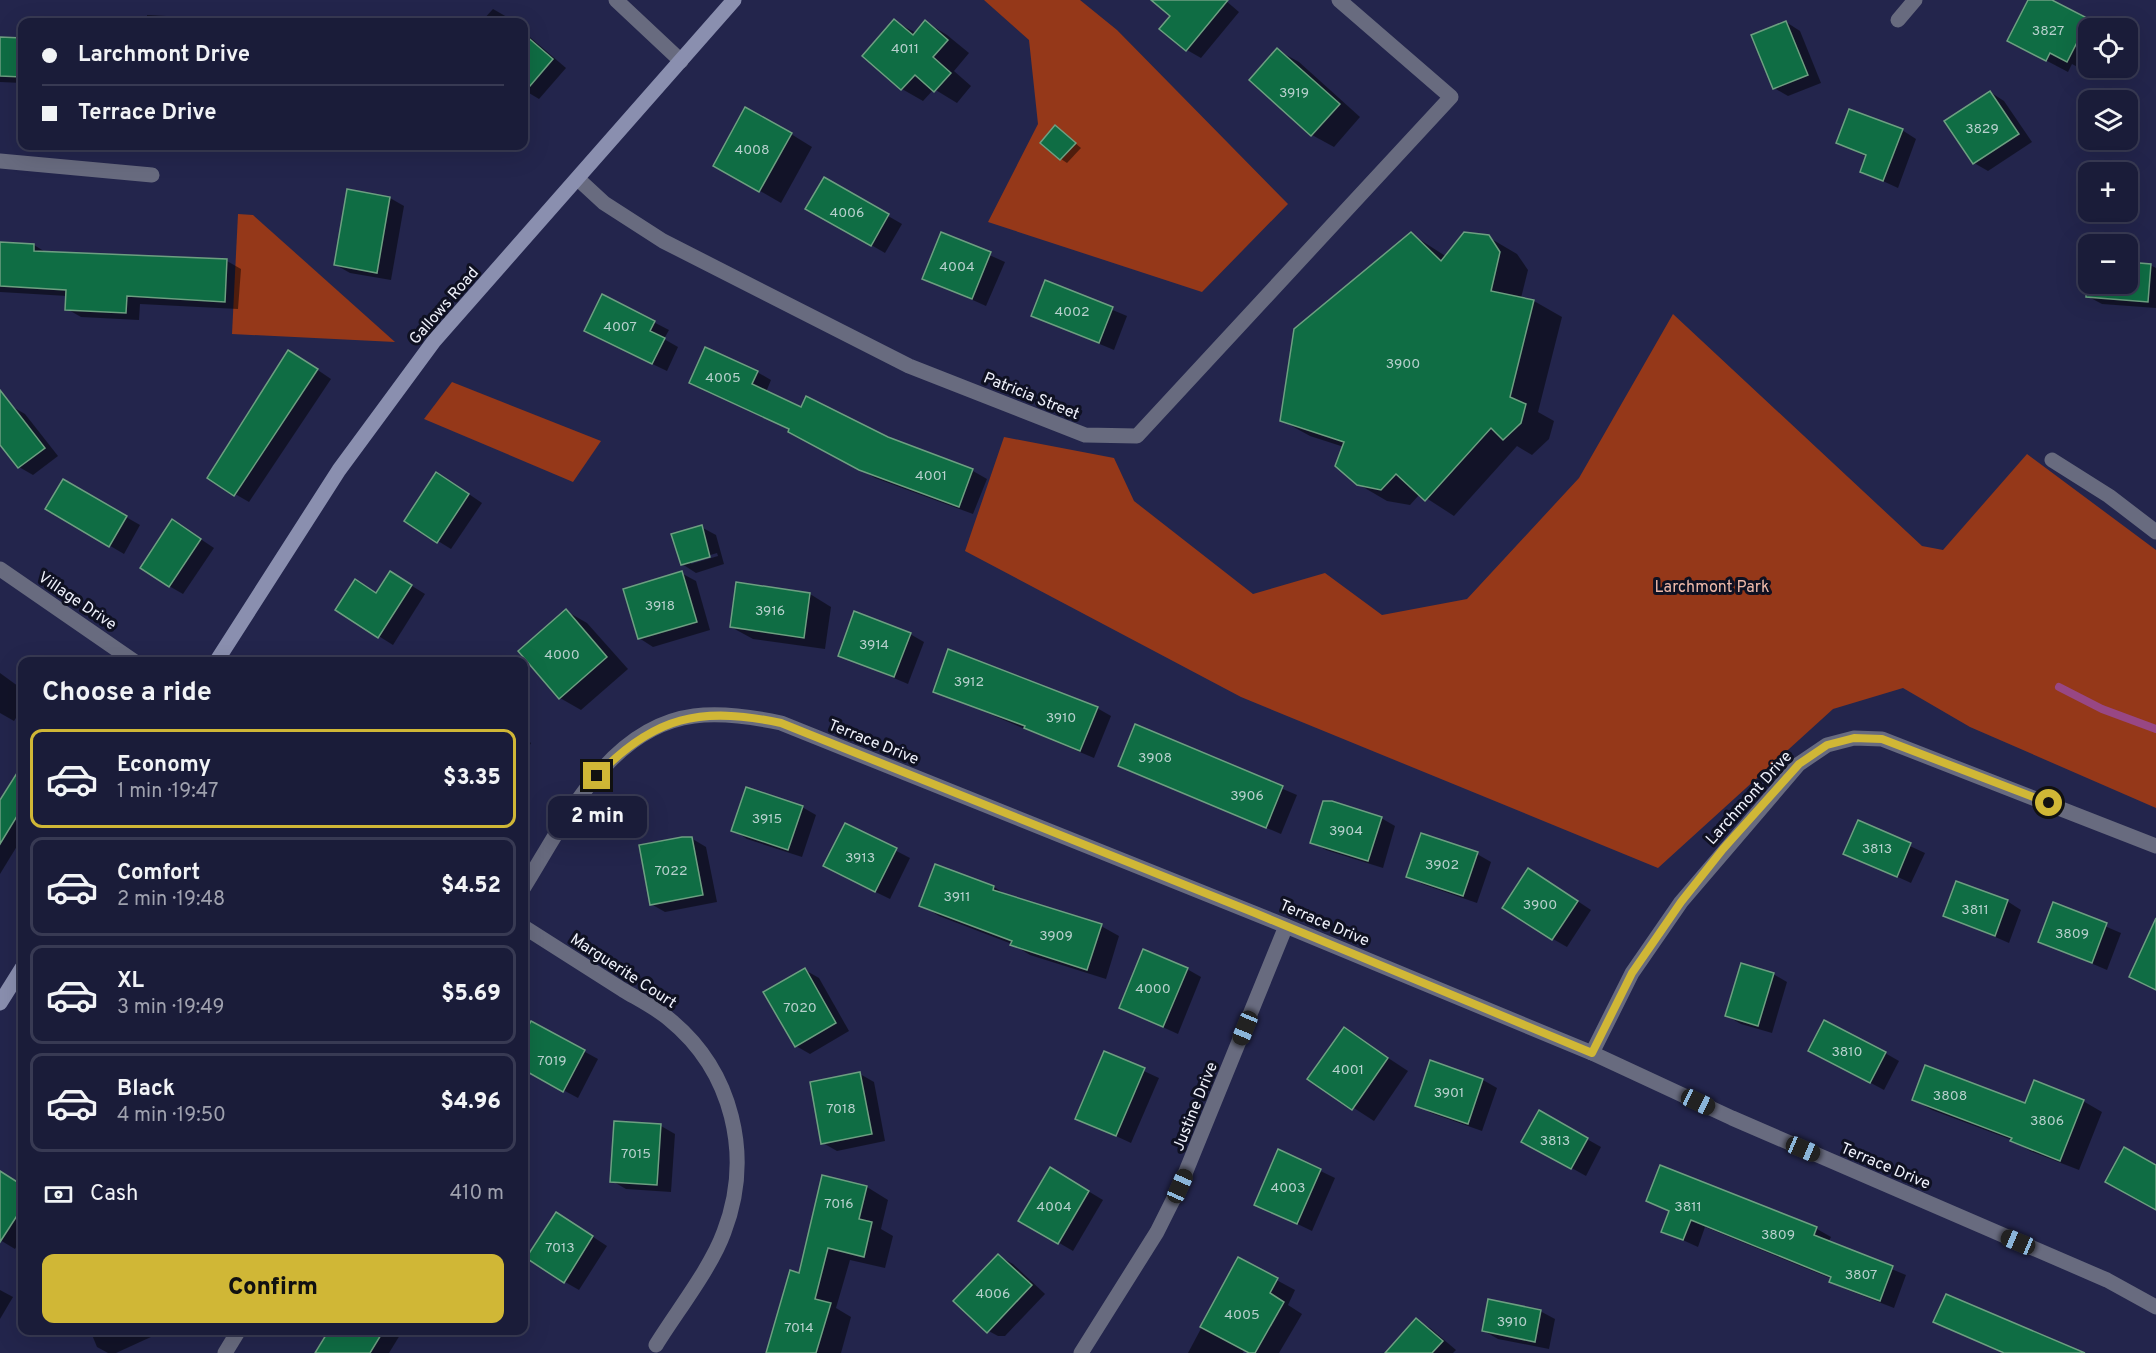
<!DOCTYPE html>
<html lang="en">
<head>
<meta charset="utf-8">
<style>
  body { margin:0; font-family:Overpass,sans-serif; background:#272944; color:#f1f3f6; height:100vh; display:flex; flex-direction:column; font-size:22px; white-space:nowrap }
  * { box-sizing:border-box; margin:0 }
  p { font-size:20px; color:#9fa1ae }
  .icon { flex:none; width:33px; height:33px; fill:none; stroke:currentColor; stroke-width:2; stroke-linecap:round; stroke-linejoin:round }
  .map { position:relative; flex:1; overflow:hidden }
  .panel { position:absolute; left:18px; top:657px; width:510px; height:678px; display:flex; flex-direction:column; background:#1a1c39; border-radius:12px; box-shadow:0 6px 24px #0002,0 0 0 2px #383a53 }
  .panel>* { flex:none }
  .guide { position:absolute; left:18px; top:18px; width:510px; height:132px; border-radius:12px; box-shadow:0 6px 24px #0002,0 0 0 2px #383a53; display:grid; align-content:center; height:132px; padding:0 24px; background:#1a1c39 }
  .tools { position:absolute; left:2078px; top:18px; display:grid; gap:12px }
  .tools a { display:grid; place-items:center; width:60px; height:60px; border-radius:12px; background:#1a1c39; box-shadow:0 6px 24px #0002,0 0 0 2px #383a53; font-size:30px }
  .end { position:absolute; width:27px; height:27px; margin:-14px; border:8px solid #d0b736; background:#111; box-shadow:0 0 0 3px #111 }
  .from { border-radius:50% }
  .bubble { position:absolute; height:42px; border-radius:12px; background:#1a1c39; box-shadow:0 6px 24px #0002,0 0 0 2px #383a53; font-size:20px; font-weight:800; line-height:42px; text-align:center }
  .car { position:absolute; width:18px; height:36px; margin:-18px -9px; border-radius:8px; box-shadow:0 0 4px 2px #0007; background:linear-gradient(#222 24%,#8ab4d8 0 40%,#222 0 76%,#8ab4d8 0 86%,#222 0) }
  .guide b { display:flex; align-items:center; gap:21px; height:57px; font-size:22px }
  .guide b+b { border-top:2px solid #383a53 }
  .guide i { width:15px; height:15px; background:#f1f3f6 }
  ul { padding:0; list-style:none }
  li { display:flex; align-items:center; gap:18px; height:99px; margin:0 12px 9px; padding:0 12px; border:3px solid #383a53; border-radius:12px }
  li div { flex:1 }
  li b { display:block; font-size:22px }
  li em { font-style:normal; font-weight:800 }
  li.current { border-color:#d0b736 }
  li>.icon { width:54px; height:54px; stroke-width:1.5 }
  h2 { padding:0 24px; font-size:27px; line-height:72px }
  .pay { display:flex; align-items:center; gap:15px; height:66px; padding:0 24px; font-size:22px }
  .pay p { margin-inline-start:auto }
  .button { display:flex; gap:12px; margin-top:auto; padding:12px 24px }
  .button a { flex:1; height:69px; border-radius:12px; background:#d0b736; color:#111; font-size:24px; font-weight:800; line-height:69px; text-align:center }
  .map>svg:first-child { display:block }
  .forest { fill:#953819 }
  .shadow { fill:#0007; fill-rule:evenodd }
  .lines { fill:none; stroke-linecap:round; stroke-linejoin:round }
  .stream { stroke:#984784; stroke-width:8 }
  .building { fill:#0f6d44; stroke:#6d9f81; stroke-width:1.5 }
  .minor { stroke:#686b7f; stroke-width:15 }
  .secondary { stroke:#8a8faf; stroke-width:15 }
  .route { stroke:#d0b736; stroke-width:8 }
  .labels { text-anchor:middle; stroke-width:6; stroke-linejoin:round; paint-order:stroke }
  .number-label { font-size:14px; fill:#b7d0cd }
  .street-label { font-size:16px; fill:#eff1fb; stroke:#0f1122 }
  .park-label { font-size:16px; fill:#efbaaa; stroke:#0f1122 }
</style>
</head>
<body>
<div class="map">
<svg width="2156" height="1353" viewBox="0 0 2156 1353">
  <rect width="100%" height="100%" fill="#23254c"/>
  <g class="forest">
    <path d="M984,0H1080L1117,30L1288,204L1202,292L988,222L1038,124L1029,40Z"/>
    <path d="M238,214L253,215L395,342L232,334Z"/>
    <path d="M1673,314L1922,546L1943,550L2027,454L2156,550V808L1970,727L1903,688L1833,709L1658,868L1241,697L965,551L1004,437L1114,458L1134,501L1253,594L1325,573L1382,615L1467,599L1579,478Z"/>
    <path d="M452,382L601,441L573,482L424,419Z"/>
  </g>
  <g class="shadow">
    <path d="M1161,0H1225L1239,12L1201,58L1187,50L1172,16Z"/>
    <path d="M2029,0H2049L2102,28H2088V68H2091L2089,73L2072,64L2068,72L2030,52Z"/>
    <path d="M493,9L507,17L513,22H481Z"/>
    <path d="M147,15L259,21L262,22H147Z"/>
    <path d="M894,21L916,33L926,22L947,35L969,53L954,71L971,86L957,103L934,89L923,101L902,89L864,55Z"/>
    <path d="M1786,22L1800,31L1821,83L1788,96L1774,88Z"/>
    <path d="M524,32L566,68L539,99L524,90Z"/>
    <path d="M0,39L22,40V83L0,82Z"/>
    <path d="M1277,50L1299,62L1360,117L1334,147L1312,135L1251,79Z"/>
    <path d="M1990,92L2004,101L2032,142L1988,171L1974,163L1946,122Z"/>
    <path d="M1056,127L1081,148L1067,163L1061,159Z"/>
    <path d="M1902,130L1916,139L1898,188L1861,171L1867,157L1837,143Z"/>
    <path d="M791,134L812,147L781,203L715,165Z"/>
    <path d="M824,179L902,224L885,253L807,208Z"/>
    <path d="M390,198L404,206L391,280L350,273L336,265Z"/>
    <path d="M942,234L1005,262L986,306L924,278Z"/>
    <path d="M1411,234L1447,257L1488,237L1517,254L1528,270L1521,298L1534,301L1562,317L1538,412L1554,421L1549,439L1532,455L1517,446L1454,516L1420,494L1410,505L1387,501L1358,484L1344,447L1310,436L1281,420Z"/>
    <path d="M0,243L34,245L47,253L227,261L241,269L238,309L140,304L139,320L81,317L67,309V296L0,292Z"/>
    <path d="M2127,263L2150,265L2156,268V308L2102,304L2087,296L2088,284H2127Z"/>
    <path d="M1046,282L1127,316L1114,350L1033,316Z"/>
    <path d="M603,296L669,330L664,339L678,347L667,371L600,339Z"/>
    <path d="M303,360L331,379L249,502L235,494Z"/>
    <path d="M757,372L771,380L766,392L801,409L973,471L987,479L973,514L875,478L791,430L691,382Z"/>
    <path d="M11,406L25,414L58,456L33,475L19,467L0,442V415Z"/>
    <path d="M63,481L140,525L124,554L47,509Z"/>
    <path d="M451,482L482,503L451,549L438,541Z"/>
    <path d="M701,527L716,535L724,564L696,573L682,564ZM717,553L718,556L691,564V561Z"/>
    <path d="M187,530L214,548L183,594L169,586Z"/>
    <path d="M681,573L696,581L710,630L653,647L639,638Z"/>
    <path d="M404,581L425,594L393,645L337,610Z"/>
    <path d="M810,594L831,607L825,649L753,639L731,627Z"/>
    <path d="M566,611L587,623L628,669L581,710L560,698Z"/>
    <path d="M910,634L924,642L908,684L839,655Z"/>
    <path d="M0,673L22,689V709L14,721L0,713Z"/>
    <path d="M935,691L1097,708L1111,716L1094,758Z"/>
    <path d="M1136,726L1297,795L1281,834L1120,765Z"/>
    <path d="M524,738L531,743L524,756Z"/>
    <path d="M22,768V838L0,874V803Z"/>
    <path d="M802,807L816,815L802,857L747,839L733,830Z"/>
    <path d="M1381,818L1395,826L1383,868L1326,850L1312,842Z"/>
    <path d="M1858,822L1925,853L1911,883L1845,853Z"/>
    <path d="M846,825L910,858L890,899L839,874Z"/>
    <path d="M691,838L706,847L717,902L665,912L651,904Z"/>
    <path d="M1477,854L1491,862L1477,903L1422,884L1408,876Z"/>
    <path d="M936,866L994,887L1010,897L1101,926L1119,936L1106,979L1030,955L1012,944L939,916L921,905Z"/>
    <path d="M1543,878L1591,910L1567,947L1553,939Z"/>
    <path d="M2007,901L2021,910L2009,943L1945,915Z"/>
    <path d="M2053,904L2121,933L2107,970L2039,941Z"/>
    <path d="M1187,969L1201,977L1178,1034L1120,1008Z"/>
    <path d="M805,970L819,978L849,1031L810,1054L796,1046Z"/>
    <path d="M1773,974L1787,982L1772,1033L1741,1024L1727,1016Z"/>
    <path d="M532,1023L598,1059L578,1098L524,1069V1038Z"/>
    <path d="M1344,1029L1408,1071L1374,1121L1309,1079Z"/>
    <path d="M1105,1053L1159,1078L1131,1143L1077,1118Z"/>
    <path d="M1885,1053L1899,1061L1884,1090L1824,1058Z"/>
    <path d="M860,1074L874,1082L885,1141L837,1151L823,1143Z"/>
    <path d="M1483,1080L1497,1088L1482,1131L1431,1113L1417,1105Z"/>
    <path d="M1914,1100L2026,1105L2083,1101L2102,1112L2079,1170L2030,1151L2012,1140L1932,1110Z"/>
    <path d="M1539,1112L1601,1147L1586,1176L1523,1141Z"/>
    <path d="M661,1126L675,1134L671,1192L626,1189L612,1181Z"/>
    <path d="M22,1127V1136L18,1134Z"/>
    <path d="M1279,1151L1335,1178L1312,1231L1256,1204Z"/>
    <path d="M1661,1167L1817,1229L1831,1237L1828,1243L1906,1275L1894,1308L1845,1289L1831,1281L1832,1279L1705,1227L1698,1247L1663,1231L1670,1212L1648,1201Z"/>
    <path d="M1051,1169L1103,1200L1073,1251L1020,1220Z"/>
    <path d="M0,1172L22,1186V1237L15,1249L0,1240Z"/>
    <path d="M867,1187L888,1200L881,1229L893,1236L885,1268L850,1260L836,1308L851,1317L841,1353H775L800,1275Z"/>
    <path d="M570,1222L607,1246L579,1290L565,1282Z"/>
    <path d="M999,1256L1013,1264L1045,1294L1005,1336H998L983,1328Z"/>
    <path d="M1238,1259L1295,1290L1288,1305L1302,1314L1279,1353H1251L1244,1350L1243,1353H1188Z"/>
    <path d="M0,1290L13,1297L0,1319Z"/>
    <path d="M1540,1311L1555,1319L1549,1349L1498,1339L1484,1331Z"/>
    <path d="M1416,1320L1430,1328L1456,1350L1453,1353H1387Z"/>
    <path d="M1935,1322L2074,1353H2003Z"/>
    <path d="M90,1330H164V1331L116,1353H108L97,1347Z"/>
    <path d="M330,1330H392L400,1335L389,1353H317Z"/>
  </g>
  <g class="lines">
    <path class="stream" d="M2059,687L2102,709L2156,729"/>
  </g>
  <g class="building">
    <path d="M1151,0H1228L1186,51L1159,29L1170,16Z"/>
    <path d="M2028,0H2052L2089,19L2067,62L2050,53L2046,61L2007,41Z"/>
    <path d="M894,19L913,35L925,20L948,40L933,57L951,73L934,92L915,75L901,90L862,56Z"/>
    <path d="M1786,21L1808,75L1773,89L1751,35Z"/>
    <path d="M524,34L553,59L524,93Z"/>
    <path d="M0,37L22,38V77L0,76Z"/>
    <path d="M1277,48L1340,104L1311,136L1249,80Z"/>
    <path d="M1990,91L2019,134L1973,164L1944,121Z"/>
    <path d="M745,107L792,133L759,192L713,166Z"/>
    <path d="M1849,109L1903,129L1883,181L1860,172L1866,155L1836,143Z"/>
    <path d="M1055,125L1076,143L1060,160L1040,143Z"/>
    <path d="M824,177L889,214L871,246L805,209Z"/>
    <path d="M347,189L390,197L377,273L334,265Z"/>
    <path d="M941,232L991,252L972,299L922,279Z"/>
    <path d="M1411,232L1441,261L1464,232L1489,235L1500,252L1491,291L1534,300L1510,397L1526,404L1521,423L1503,440L1491,428L1425,501L1396,474L1381,490L1357,485L1335,466L1344,442L1280,421L1294,329Z"/>
    <path d="M0,242L34,244V251L227,259L225,302L127,296L126,313L65,310L66,290L0,286Z"/>
    <path d="M2127,262L2151,264L2148,302L2086,297L2088,266V284H2127Z"/>
    <path d="M1045,280L1113,307L1099,343L1031,316Z"/>
    <path d="M602,294L655,321L650,331L665,338L652,364L584,331Z"/>
    <path d="M705,347L758,371L752,384L801,407L806,396L888,437L973,469L959,507L859,470L788,432L789,429L689,383Z"/>
    <path d="M288,350L318,369L234,496L207,478Z"/>
    <path d="M0,390L45,448L18,468L0,445Z"/>
    <path d="M436,472L469,494L437,543L404,521Z"/>
    <path d="M63,479L127,516L109,547L45,509Z"/>
    <path d="M172,519L201,539L169,587L140,568Z"/>
    <path d="M702,525L710,557L681,565L671,534Z"/>
    <path d="M390,571L412,585L378,638L335,610L355,579L376,593Z"/>
    <path d="M682,571L697,622L638,639L623,589Z"/>
    <path d="M736,582L810,593L804,638L730,627Z"/>
    <path d="M566,609L607,657L559,699L518,651Z"/>
    <path d="M854,611L911,633L894,677L838,656Z"/>
    <path d="M948,649L1098,707L1080,751L1024,728L1025,726L933,692Z"/>
    <path d="M1135,724L1283,786L1266,828L1118,766Z"/>
    <path d="M22,765V808L0,844V800Z"/>
    <path d="M746,787L803,806L788,850L731,831Z"/>
    <path d="M1323,801H1332L1382,817L1368,861L1310,843Z"/>
    <path d="M1858,820L1911,843L1897,877L1843,854Z"/>
    <path d="M845,823L897,848L875,892L823,866Z"/>
    <path d="M1421,833L1478,852L1463,896L1406,877Z"/>
    <path d="M682,837H692L703,895L650,905L639,845Z"/>
    <path d="M935,864L994,886L993,890L1102,924L1087,970L1010,945L1012,941L919,906Z"/>
    <path d="M1528,868L1578,901L1552,940L1502,908Z"/>
    <path d="M1956,881L2008,900L1995,936L1943,916Z"/>
    <path d="M2053,902L2107,923L2092,963L2038,942Z"/>
    <path d="M2156,918V990L2129,977Z"/>
    <path d="M1143,949L1188,968L1163,1027L1119,1008Z"/>
    <path d="M1741,963L1774,973L1758,1026L1725,1016Z"/>
    <path d="M805,968L836,1023L795,1047L763,992Z"/>
    <path d="M1824,1020L1886,1052L1870,1083L1808,1051Z"/>
    <path d="M531,1021L585,1050L563,1092L524,1070V1035Z"/>
    <path d="M1344,1027L1388,1058L1352,1110L1307,1079Z"/>
    <path d="M1104,1051L1145,1068L1116,1136L1075,1119Z"/>
    <path d="M1430,1060L1483,1079L1468,1124L1415,1106Z"/>
    <path d="M1925,1065L2025,1103L2034,1080L2084,1100L2060,1161L2010,1141L2012,1138L1912,1100Z"/>
    <path d="M860,1072L872,1134L821,1144L810,1082Z"/>
    <path d="M1539,1110L1588,1138L1571,1169L1521,1142Z"/>
    <path d="M614,1121L661,1124L657,1185L610,1182Z"/>
    <path d="M2124,1147L2156,1165V1210L2105,1182Z"/>
    <path d="M1278,1149L1321,1169L1297,1224L1254,1205Z"/>
    <path d="M1660,1165L1817,1227L1814,1235L1893,1266L1880,1301L1829,1282L1831,1277L1691,1220L1683,1240L1661,1232L1669,1211L1646,1201Z"/>
    <path d="M1050,1167L1089,1191L1058,1244L1018,1221Z"/>
    <path d="M0,1171L22,1185V1208L0,1242Z"/>
    <path d="M822,1175L867,1186L859,1219L872,1222L864,1257L828,1248L815,1299L831,1303L816,1353H766L790,1270L799,1273Z"/>
    <path d="M556,1212L593,1236L564,1283L526,1258Z"/>
    <path d="M998,1254L1032,1285L987,1333L953,1301Z"/>
    <path d="M1238,1257L1278,1278L1270,1293L1284,1302L1255,1353H1249L1200,1327Z"/>
    <path d="M1946,1294L2085,1353H2004L1933,1322Z"/>
    <path d="M1488,1299L1541,1310L1535,1342L1482,1331Z"/>
    <path d="M1416,1318L1443,1341L1432,1353H1385Z"/>
    <path d="M329,1330H384L370,1353H315Z"/>
  </g>
  <g class="lines">
    <g class="minor">
      <path d="M616,0L681,61"/>
      <path d="M1898,20L1915,0"/>
      <path d="M0,161L152,175"/>
      <path d="M578,179L604,203L663,241L909,366L1085,435L1137,436L1451,97L1339,0"/>
      <path d="M2052,460L2109,496L2156,532"/>
      <path d="M0,569L135,662"/>
      <path d="M524,887C564,823 608,727 694,716C722,712 753,717 781,723L1286,926L1592,1053L1732,1118L2107,1280L2156,1307"/>
      <path d="M524,927C557,948 590,969 623,990C638,999 656,1008 669,1019C733,1071 753,1156 724,1232C711,1268 677,1311 656,1345"/>
      <path d="M1592,1053L1632,973L1681,902L1799,764L1827,745L1854,738L1882,739L2156,846"/>
      <path d="M225,1353L239,1330"/>
      <path d="M1081,1353L1157,1232L1180,1186L1286,926"/>
    </g>
    <g class="secondary">
      <path d="M216,662L339,470L434,341L734,0"/>
      <path d="M0,1003L22,968"/>
    </g>
  </g>
  <g class="lines">
    <path class="route" d="M597,776C654,716 701,706 781,723L1255,913L1592,1053L1632,973L1681,902L1723,849L1799,764L1827,745L1854,738L1882,739L2049,803"/>
  </g>
  <g class="labels">
    <g class="number-label">
      <text x="2048" y="35">3827</text>
      <text x="905" y="53">4011</text>
      <text x="1294" y="97">3919</text>
      <text x="1982" y="133">3829</text>
      <text x="752" y="154">4008</text>
      <text x="847" y="217">4006</text>
      <text x="957" y="271">4004</text>
      <text x="1072" y="316">4002</text>
      <text x="620" y="331">4007</text>
      <text x="1403" y="368">3900</text>
      <text x="723" y="382">4005</text>
      <text x="931" y="480">4001</text>
      <text x="660" y="610">3918</text>
      <text x="770" y="615">3916</text>
      <text x="874" y="649">3914</text>
      <text x="562" y="659">4000</text>
      <text x="969" y="686">3912</text>
      <text x="1061" y="722">3910</text>
      <text x="1155" y="762">3908</text>
      <text x="1247" y="800">3906</text>
      <text x="767" y="823">3915</text>
      <text x="1346" y="835">3904</text>
      <text x="1877" y="853">3813</text>
      <text x="860" y="862">3913</text>
      <text x="1442" y="869">3902</text>
      <text x="671" y="875">7022</text>
      <text x="957" y="901">3911</text>
      <text x="1540" y="909">3900</text>
      <text x="1975" y="914">3811</text>
      <text x="2072" y="938">3809</text>
      <text x="1056" y="940">3909</text>
      <text x="1153" y="993">4000</text>
      <text x="800" y="1012">7020</text>
      <text x="1847" y="1056">3810</text>
      <text x="552" y="1065">7019</text>
      <text x="1348" y="1074">4001</text>
      <text x="1449" y="1097">3901</text>
      <text x="1950" y="1100">3808</text>
      <text x="841" y="1113">7018</text>
      <text x="2047" y="1125">3806</text>
      <text x="1555" y="1145">3813</text>
      <text x="636" y="1158">7015</text>
      <text x="1288" y="1192">4003</text>
      <text x="839" y="1208">7016</text>
      <text x="1054" y="1211">4004</text>
      <text x="1688" y="1211">3811</text>
      <text x="1778" y="1239">3809</text>
      <text x="560" y="1252">7013</text>
      <text x="1861" y="1279">3807</text>
      <text x="993" y="1298">4006</text>
      <text x="1242" y="1319">4005</text>
      <text x="1512" y="1326">3910</text>
      <text x="799" y="1332">7014</text>
    </g>
    <g class="street-label">
      <text transform="translate(443 305) rotate(-49)" y="6">Gallows Road</text>
      <text transform="translate(1032 395) rotate(22)" y="6">Patricia Street</text>
      <text transform="translate(78 600) rotate(34)" y="6">Village Drive</text>
      <text transform="translate(874 741) rotate(22)" y="6">Terrace Drive</text>
      <text transform="translate(1748 797) rotate(-48)" y="6">Larchmont Drive</text>
      <text transform="translate(1325 922) rotate(23)" y="6">Terrace Drive</text>
      <text transform="translate(624 970) rotate(33)" y="6">Marguerite Court</text>
      <text transform="translate(1194 1106) rotate(-68)" y="6">Justine Drive</text>
      <text transform="translate(1886 1165) rotate(23)" y="6">Terrace Drive</text>
    </g>
    <g class="park-label">
      <text x="1712" y="592">Larchmont Park</text>
    </g>
  </g>
</svg>
<div class="tools">
<a><svg class="icon" aria-label="locate" viewBox="0 0 24 24"><circle cx="12" cy="12" r="6"/><path d="M12 2v4M12 18v4M2 12h4M18 12h4"/></svg></a>
<a><svg class="icon" aria-label="layers" viewBox="0 0 24 24"><path d="M12 4l9 5-9 5-9-5zM3 14l9 5 9-5"/></svg></a>
<a>+</a>
<a>−</a>
</div>
<i class="end from" style="left:2049px;top:803px"></i>
<i class="end" style="left:597px;top:776px"></i>
<div class="bubble" style="left:548px;top:796px;width:99px">2 min</div>
<i class="car" style="left:1245px;top:1028px;rotate:202deg"></i>
<i class="car" style="left:1698px;top:1102px;rotate:115deg"></i>
<i class="car" style="left:1803px;top:1149px;rotate:113deg"></i>
<i class="car" style="left:1180px;top:1186px;rotate:24deg"></i>
<i class="car" style="left:2018px;top:1242px;rotate:293deg"></i>
<div class="guide">
<b><i class="from"></i>Larchmont Drive</b>
<b><i></i>Terrace Drive</b>
</div>
<section class="panel">
<h2>Choose a ride</h2>
<ul>
<li class="current"><svg class="icon" aria-label="car" viewBox="0 0 24 24"><path d="M5 17H2v-5l4-1 3-4h7l3 4 3 1v5h-3M9 17h6M6 11h13"/><circle cx="7" cy="17" r="2"/><circle cx="17" cy="17" r="2"/></svg><div><b>Economy</b><p>1 min · 19:47</p></div><em>$3.35</em></li>
<li><svg class="icon" aria-label="car" viewBox="0 0 24 24"><path d="M5 17H2v-5l4-1 3-4h7l3 4 3 1v5h-3M9 17h6M6 11h13"/><circle cx="7" cy="17" r="2"/><circle cx="17" cy="17" r="2"/></svg><div><b>Comfort</b><p>2 min · 19:48</p></div><em>$4.52</em></li>
<li><svg class="icon" aria-label="car" viewBox="0 0 24 24"><path d="M5 17H2v-5l4-1 3-4h7l3 4 3 1v5h-3M9 17h6M6 11h13"/><circle cx="7" cy="17" r="2"/><circle cx="17" cy="17" r="2"/></svg><div><b>XL</b><p>3 min · 19:49</p></div><em>$5.69</em></li>
<li><svg class="icon" aria-label="car" viewBox="0 0 24 24"><path d="M5 17H2v-5l4-1 3-4h7l3 4 3 1v5h-3M9 17h6M6 11h13"/><circle cx="7" cy="17" r="2"/><circle cx="17" cy="17" r="2"/></svg><div><b>Black</b><p>4 min · 19:50</p></div><em>$4.96</em></li>
</ul>
<div class="pay"><svg class="icon" aria-label="cash" viewBox="0 0 24 24"><path d="M3 7h18v10H3z"/><circle cx="12" cy="12" r="2"/></svg>Cash<p>410 m</p></div>
<div class="button"><a>Confirm</a></div>
</section>
</div>
</body>
</html>
